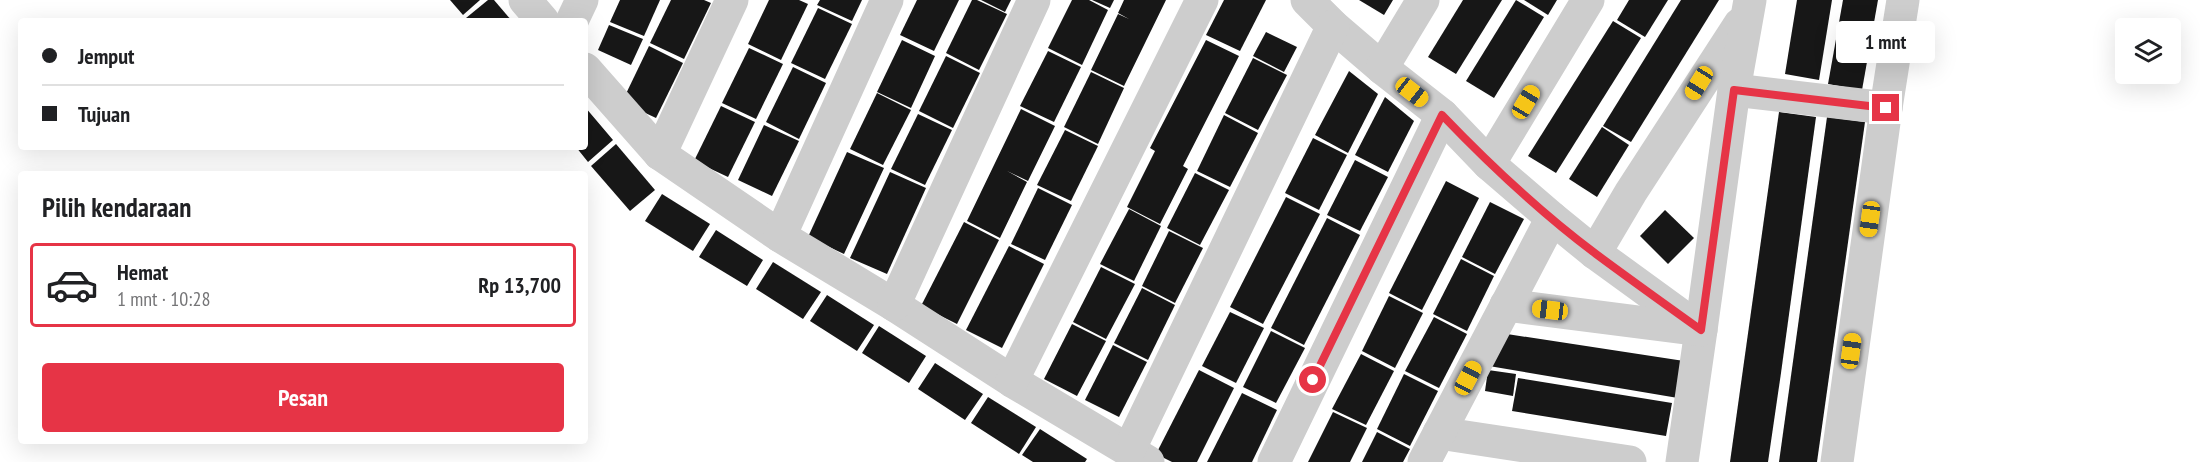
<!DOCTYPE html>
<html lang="id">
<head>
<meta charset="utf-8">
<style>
  body { margin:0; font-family:"PT Sans Narrow",sans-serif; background:#f6f6f6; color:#202124; height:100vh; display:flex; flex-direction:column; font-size:22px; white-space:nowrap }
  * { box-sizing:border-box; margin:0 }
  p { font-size:20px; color:#757577 }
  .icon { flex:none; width:33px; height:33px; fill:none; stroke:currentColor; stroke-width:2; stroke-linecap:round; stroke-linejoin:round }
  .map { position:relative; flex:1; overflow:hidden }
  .side { position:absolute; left:18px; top:171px; width:570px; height:273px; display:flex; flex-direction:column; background:#fff; border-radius:6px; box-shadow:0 6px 24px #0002 }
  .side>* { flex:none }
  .guide { position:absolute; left:18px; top:18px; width:570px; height:132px; border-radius:6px; box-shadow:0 6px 24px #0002; display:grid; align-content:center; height:132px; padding:0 24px; background:#fff }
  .buttons { position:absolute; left:2115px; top:18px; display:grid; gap:12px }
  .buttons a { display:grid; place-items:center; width:66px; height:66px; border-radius:6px; background:#fff; box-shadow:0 6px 24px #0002; font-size:30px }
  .end { position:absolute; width:27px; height:27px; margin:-14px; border:8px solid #e63446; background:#fff; box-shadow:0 0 0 3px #fff }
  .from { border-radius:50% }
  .bubble { position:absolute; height:42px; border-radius:6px; background:#fff; box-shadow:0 6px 24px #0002; font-size:20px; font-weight:700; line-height:42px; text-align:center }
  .car { position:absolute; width:18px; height:36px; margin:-18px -9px; border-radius:8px; box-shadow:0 0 4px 2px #0007; background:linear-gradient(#f5c518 24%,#345 0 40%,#f5c518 0 76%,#345 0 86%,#f5c518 0) }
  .guide b { display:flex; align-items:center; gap:21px; height:57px; font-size:22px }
  .guide b+b { border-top:2px solid #e0e0e0 }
  .guide i { width:15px; height:15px; background:#202124 }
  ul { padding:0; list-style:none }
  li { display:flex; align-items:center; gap:18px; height:84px; margin:0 12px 9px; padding:0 12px; border:3px solid #e0e0e0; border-radius:6px }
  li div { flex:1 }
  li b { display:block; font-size:22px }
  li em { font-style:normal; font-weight:700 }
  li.on { border-color:#e63446 }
  li>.icon { width:54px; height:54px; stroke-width:1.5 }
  h2 { padding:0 24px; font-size:27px; line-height:72px }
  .cta { display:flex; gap:12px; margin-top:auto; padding:12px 24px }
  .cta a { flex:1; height:69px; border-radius:6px; background:#e63446; color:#fff; font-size:24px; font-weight:700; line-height:69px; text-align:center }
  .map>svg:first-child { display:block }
  .building { fill:#171717 }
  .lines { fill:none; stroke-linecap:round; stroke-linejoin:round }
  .minor { stroke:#cdcdcd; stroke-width:33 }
  .route { stroke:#e63446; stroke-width:8 }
</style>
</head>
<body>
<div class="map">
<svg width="2200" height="462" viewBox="0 0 2200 462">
  <rect width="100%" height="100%" fill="#fff"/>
  <g class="building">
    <path d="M450,0H480L463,15Z"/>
    <path d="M488,0H494L512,21H468L466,18Z"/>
    <path d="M620,0H660L644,36L610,22Z"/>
    <path d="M671,0H704L711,3L684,59L650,43Z"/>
    <path d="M769,0H799L808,4L781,60L748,44Z"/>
    <path d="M820,0H862L852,21L817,5Z"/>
    <path d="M917,0H959L934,51L900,35Z"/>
    <path d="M972,0H977L1007,14L979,70L946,53Z"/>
    <path d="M981,0H1011L1005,12Z"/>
    <path d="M1072,0H1089L1108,10L1082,65L1048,48Z"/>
    <path d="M1092,0H1114L1110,8Z"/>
    <path d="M1124,0H1166L1124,86L1091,70L1118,14L1129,19L1118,13Z"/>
    <path d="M1224,0H1266L1240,51L1206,35Z"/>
    <path d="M1359,0H1393L1384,15Z"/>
    <path d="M1463,0H1502L1456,74L1428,57Z"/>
    <path d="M1516,0L1544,17L1494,98L1466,81Z"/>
    <path d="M1524,0H1557L1548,15Z"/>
    <path d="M1629,0H1668L1645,37L1617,20Z"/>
    <path d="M1681,0H1719L1631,142L1603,126Z"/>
    <path d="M1797,0H1832L1819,80L1785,74Z"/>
    <path d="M1843,0H1878L1862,90L1828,84Z"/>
    <path d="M818,8L852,24L825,79L791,63Z"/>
    <path d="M1613,21L1641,38L1556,173L1528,156Z"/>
    <path d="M609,25L643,39L631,65L598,50Z"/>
    <path d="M1266,32L1297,47L1284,72L1253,56Z"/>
    <path d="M902,40L935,56L911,108L877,92Z"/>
    <path d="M1206,40L1239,56L1183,166L1188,169L1160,224L1127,207L1155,151L1150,148Z"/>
    <path d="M649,46L683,63L656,118L622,102Z"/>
    <path d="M749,48L783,64L756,119L722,103Z"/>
    <path d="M1048,51L1081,67L1054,122L1020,106Z"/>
    <path d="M946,56L980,73L953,128L919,111Z"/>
    <path d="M1253,58L1287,75L1258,130L1225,113Z"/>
    <path d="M793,67L826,83L799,139L766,122Z"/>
    <path d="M1349,71L1378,94L1348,153L1315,135Z"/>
    <path d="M1091,72L1124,88L1098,144L1064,127Z"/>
    <path d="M877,93L911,110L883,165L850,149Z"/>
    <path d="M1385,97L1414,121L1388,172L1355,155Z"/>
    <path d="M721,106L755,122L728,177L694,161Z"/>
    <path d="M585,107L613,140L588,162L576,147H585Z"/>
    <path d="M1021,109L1055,126L1028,181L1007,171L1027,182L1000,238L967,221Z"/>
    <path d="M1779,112L1816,117L1781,373L1768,462H1730Z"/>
    <path d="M918,114L952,130L925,185L891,169Z"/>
    <path d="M1224,115L1258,133L1230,187L1197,171Z"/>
    <path d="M1827,117L1865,122L1817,462H1779Z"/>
    <path d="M764,125L799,141L772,196L738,180Z"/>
    <path d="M1602,127L1629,145L1597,197L1569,179Z"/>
    <path d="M1065,130L1098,146L1071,201L1037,185Z"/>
    <path d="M1313,138L1347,155L1319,210L1285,193Z"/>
    <path d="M616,144L655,190L630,211L591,166Z"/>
    <path d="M847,152L884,168L844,254L808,237Z"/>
    <path d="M1355,160L1388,177L1360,231L1327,215Z"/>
    <path d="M890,172L926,188L887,274L850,258Z"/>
    <path d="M1195,173L1229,190L1200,245L1167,228Z"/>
    <path d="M1446,181L1479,198L1422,310L1389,293Z"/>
    <path d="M1038,188L1072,205L1045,260L1011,244Z"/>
    <path d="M662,194L710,224L693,251L645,221Z"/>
    <path d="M1286,197L1320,214L1263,324L1230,307Z"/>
    <path d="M1490,202L1524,219L1495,274L1462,257Z"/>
    <path d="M1129,209L1161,226L1134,281L1100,264Z"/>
    <path d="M1665,210L1694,238L1668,264L1640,236Z"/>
    <path d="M1327,218L1360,235L1304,345L1271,328Z"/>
    <path d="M964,222L999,240L957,324L921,306Z"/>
    <path d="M716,230L763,260L747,286L699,257Z"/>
    <path d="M1169,231L1203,248L1175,303L1142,286Z"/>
    <path d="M1009,246L1044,264L1002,348L966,330Z"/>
    <path d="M1461,259L1494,276L1467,331L1433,314Z"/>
    <path d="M773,262L821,292L803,319L756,289Z"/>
    <path d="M1101,267L1135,284L1106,339L1073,322Z"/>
    <path d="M1142,288L1175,305L1148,360L1114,343Z"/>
    <path d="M827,295L874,325L857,351L810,321Z"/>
    <path d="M1389,296L1423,313L1395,368L1362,351Z"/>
    <path d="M1230,312L1264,328L1236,383L1202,366Z"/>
    <path d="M1434,317L1467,334L1439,388L1405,371Z"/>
    <path d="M1072,324L1106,341L1077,396L1044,379Z"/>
    <path d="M879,326L926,356L909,383L862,353Z"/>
    <path d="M1271,331L1305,348L1276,403L1243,387Z"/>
    <path d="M1507,334L1684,361L1678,398L1489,366Z"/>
    <path d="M1113,345L1147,362L1119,417L1085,400Z"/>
    <path d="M1361,354L1394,371L1366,425L1332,409Z"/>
    <path d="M935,363L983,394L965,420L918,389Z"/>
    <path d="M1199,370L1234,388L1197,462H1172L1156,454Z"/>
    <path d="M1488,370L1516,374L1513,396L1485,391Z"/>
    <path d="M1404,374L1438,391L1410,446L1377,429Z"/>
    <path d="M1518,378L1672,403L1666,436L1512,411Z"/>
    <path d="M1242,393L1277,410L1252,462H1207Z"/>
    <path d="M988,397L1036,427L1019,454L971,423Z"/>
    <path d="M1333,412L1367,428L1350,462H1308Z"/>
    <path d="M1040,429L1087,459L1085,462H1033L1022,455Z"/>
    <path d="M1377,432L1410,449L1403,462H1362Z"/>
  </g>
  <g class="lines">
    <g class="minor">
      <path d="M525,0L543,21"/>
      <path d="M1307,0L1333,26L1382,68L1442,115L1489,164L1552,218L1595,253L1701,330L1682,462"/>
      <path d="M572,21L582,0"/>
      <path d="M1382,68L1423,0"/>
      <path d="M585,69L660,154L780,236L894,305L1012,381L1148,462"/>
      <path d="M1734,90L1886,108"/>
      <path d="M660,154L732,0"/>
      <path d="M1489,164L1588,0"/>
      <path d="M780,236L887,0"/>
      <path d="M1595,253L1631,192L1740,24"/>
      <path d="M894,305L1034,0"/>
      <path d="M1506,305L1701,330L1734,90L1750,0"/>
      <path d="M1012,381L1202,0"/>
      <path d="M1439,433L1630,462"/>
      <path d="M1129,450L1333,26"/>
      <path d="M1274,462L1442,115"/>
      <path d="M1424,462L1552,218"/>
      <path d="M1837,462L1886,108L1903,0"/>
    </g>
  </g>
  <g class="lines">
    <path class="route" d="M1313,380L1442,115C1490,165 1541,213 1596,254C1631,280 1666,305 1701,330L1734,90L1886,108"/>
  </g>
</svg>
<div class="buttons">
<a><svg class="icon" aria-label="layers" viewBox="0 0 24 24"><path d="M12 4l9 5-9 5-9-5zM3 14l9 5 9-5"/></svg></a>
</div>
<i class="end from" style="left:1313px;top:380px"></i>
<i class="end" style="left:1886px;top:108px"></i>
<div class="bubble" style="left:1836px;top:21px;width:99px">1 mnt</div>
<i class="car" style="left:1699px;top:83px;rotate:212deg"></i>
<i class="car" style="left:1412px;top:92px;rotate:128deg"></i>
<i class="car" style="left:1526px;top:102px;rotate:31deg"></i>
<i class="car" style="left:1870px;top:219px;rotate:188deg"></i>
<i class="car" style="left:1550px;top:310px;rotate:277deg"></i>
<i class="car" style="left:1851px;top:351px;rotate:8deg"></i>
<i class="car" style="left:1468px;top:378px;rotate:28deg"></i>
<div class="guide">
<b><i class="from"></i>Jemput</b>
<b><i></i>Tujuan</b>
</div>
<section class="side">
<h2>Pilih kendaraan</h2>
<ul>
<li class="on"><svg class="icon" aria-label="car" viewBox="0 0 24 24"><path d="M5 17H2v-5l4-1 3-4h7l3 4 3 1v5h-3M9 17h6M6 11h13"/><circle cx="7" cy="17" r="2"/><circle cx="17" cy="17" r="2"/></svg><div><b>Hemat</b><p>1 mnt · 10:28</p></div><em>Rp 13,700</em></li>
</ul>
<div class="cta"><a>Pesan</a></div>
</section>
</div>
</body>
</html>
